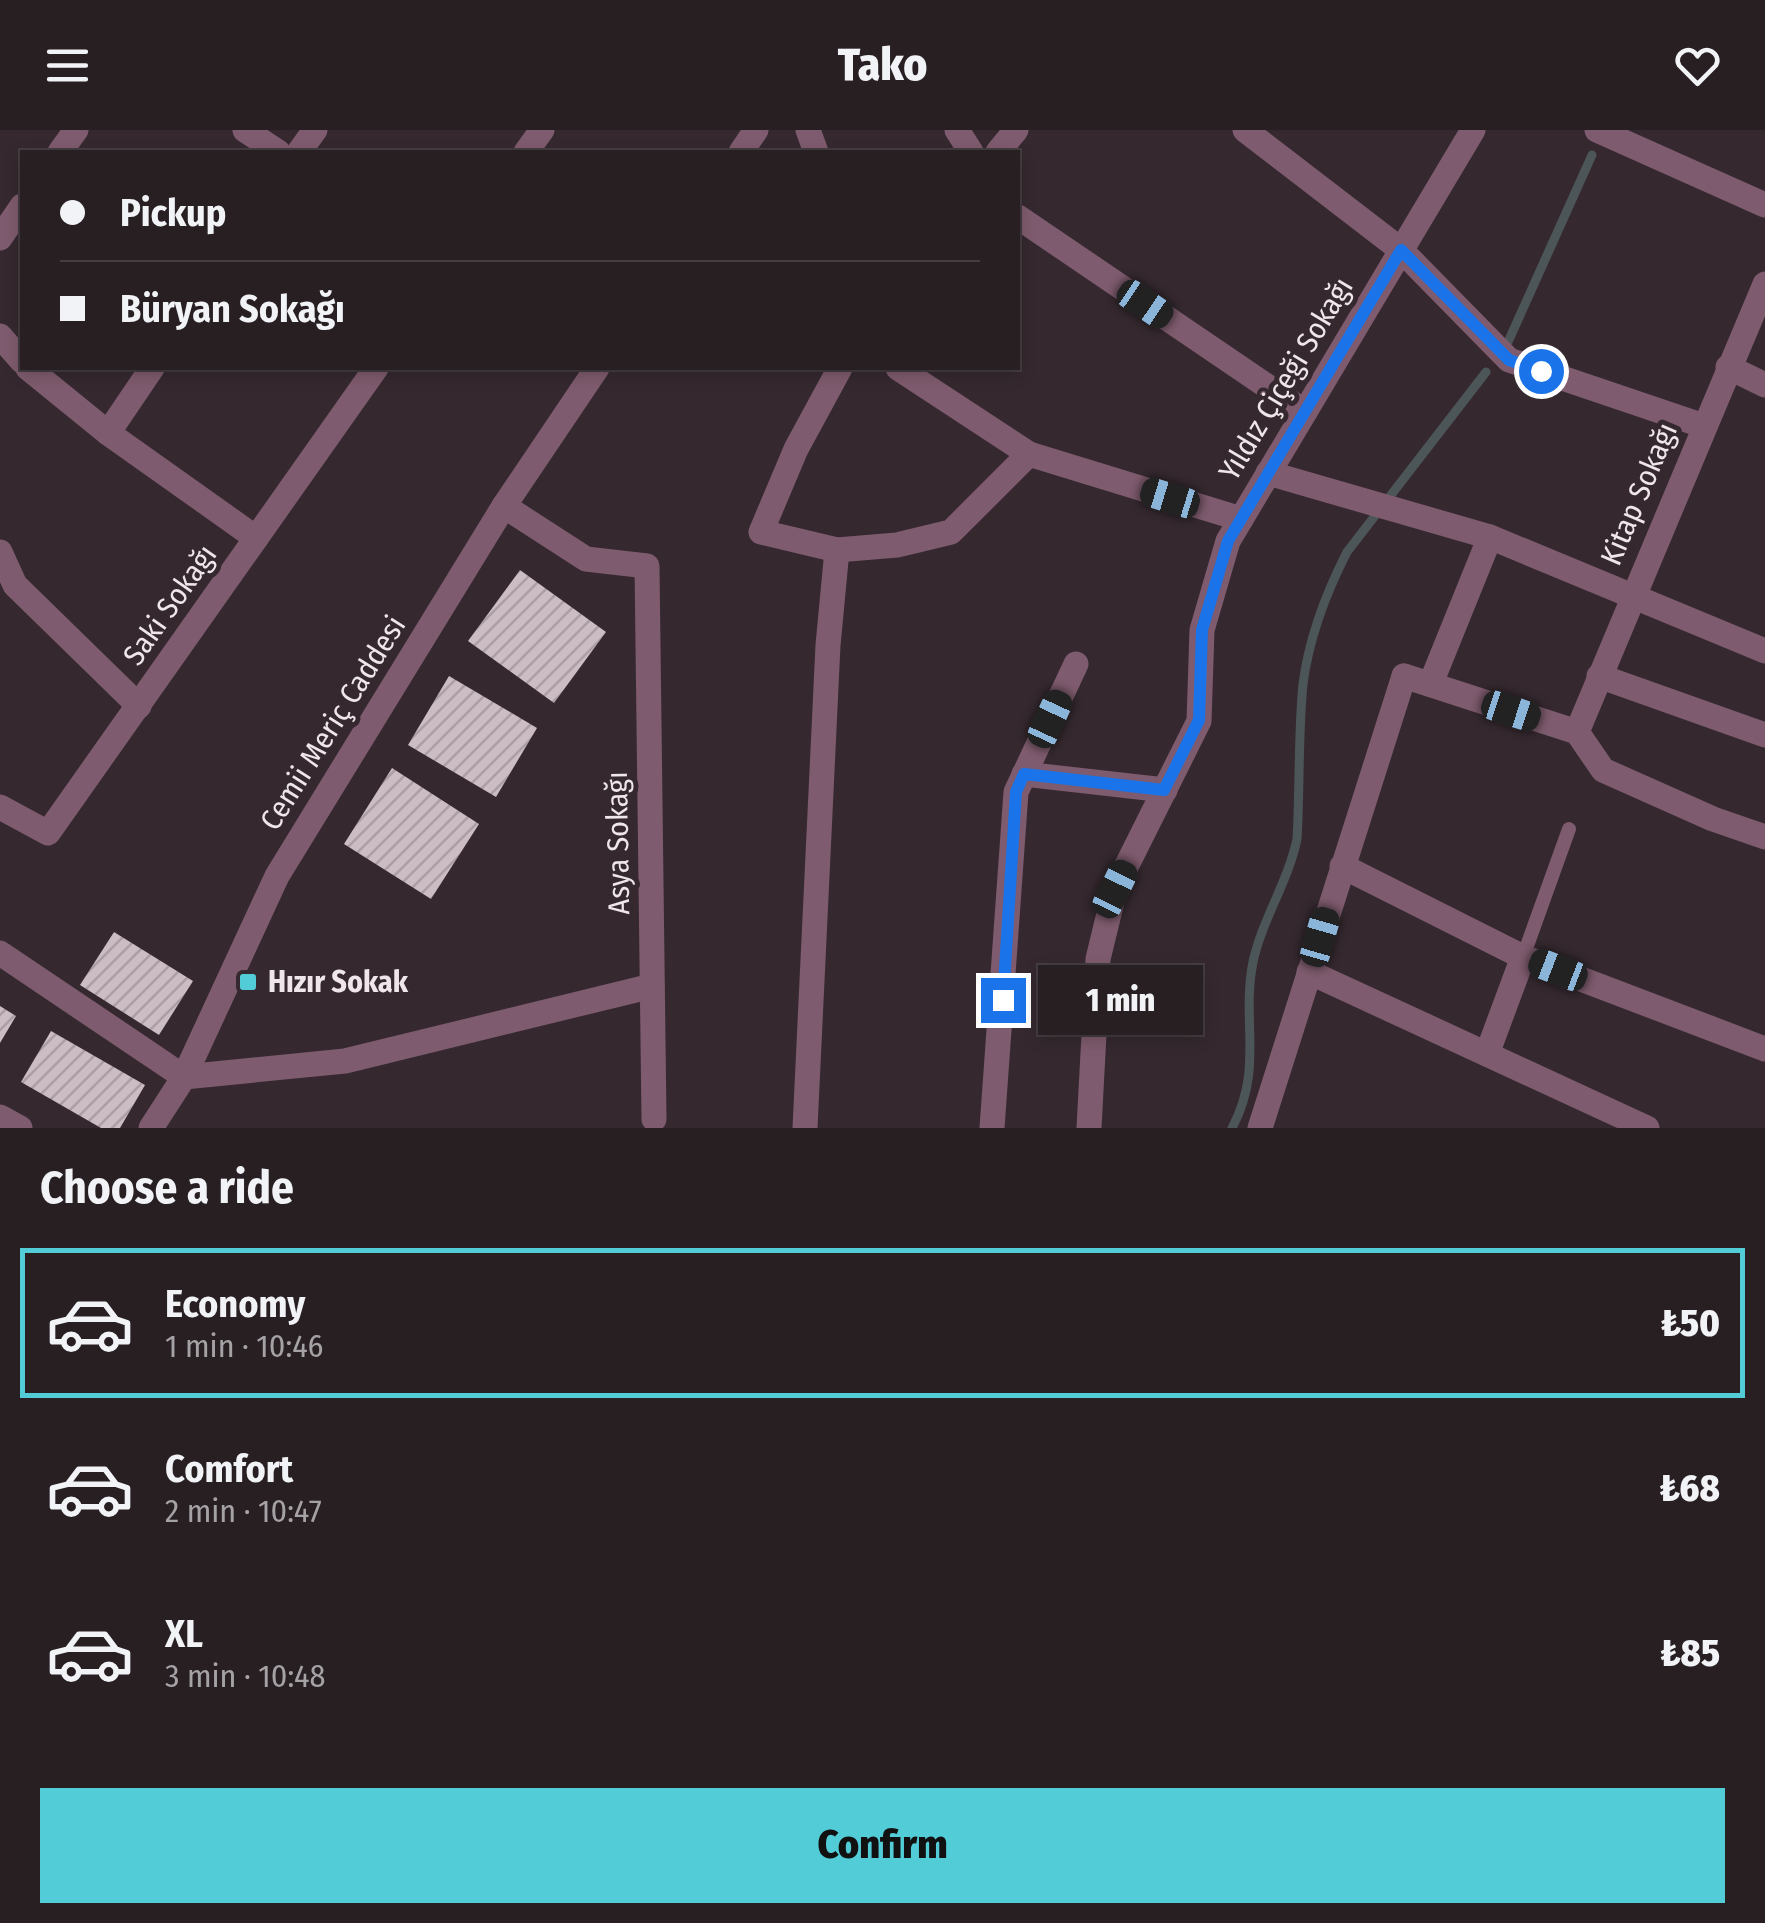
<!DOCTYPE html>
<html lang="en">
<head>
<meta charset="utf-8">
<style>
  body { margin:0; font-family:"Fira Sans Condensed",sans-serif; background:#30272b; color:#f1f3f6; height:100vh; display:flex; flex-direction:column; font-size:38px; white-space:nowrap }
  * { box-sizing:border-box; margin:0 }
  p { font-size:32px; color:#a5a2a6 }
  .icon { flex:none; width:55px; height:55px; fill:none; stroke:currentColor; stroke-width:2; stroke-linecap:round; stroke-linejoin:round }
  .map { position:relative; height:998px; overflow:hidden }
  .drawer { display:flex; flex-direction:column; background:#281f23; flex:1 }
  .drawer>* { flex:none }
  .top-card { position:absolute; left:20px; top:20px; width:1000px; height:220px; border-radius:0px; box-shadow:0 5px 15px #0003,0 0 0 2px #443d41; display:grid; align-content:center; height:220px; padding:0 40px; background:#281f23 }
  .end { position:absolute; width:45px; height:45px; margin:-22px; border:12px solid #1a73e8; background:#fff; box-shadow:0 0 0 5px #fff }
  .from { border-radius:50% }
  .bubble { position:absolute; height:70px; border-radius:0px; background:#281f23; box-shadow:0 5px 15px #0003,0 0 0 2px #443d41; font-size:32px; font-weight:800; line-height:70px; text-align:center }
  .car { position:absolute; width:30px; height:60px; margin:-30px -15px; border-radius:12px; box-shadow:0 0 8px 2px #0007; background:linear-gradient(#222 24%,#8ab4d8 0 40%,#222 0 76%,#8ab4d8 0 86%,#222 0) }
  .top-card b { display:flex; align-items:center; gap:35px; height:95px; font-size:38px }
  .top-card b+b { border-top:2px solid #443d41 }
  .top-card i { width:25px; height:25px; background:#f1f3f6 }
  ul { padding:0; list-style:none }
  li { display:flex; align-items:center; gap:30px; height:150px; margin:0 20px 15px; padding:0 20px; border:5px solid transparent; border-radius:0px }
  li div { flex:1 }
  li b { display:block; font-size:38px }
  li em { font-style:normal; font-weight:800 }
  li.current { border-color:#52ccd6 }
  li>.icon { width:90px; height:90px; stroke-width:1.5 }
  h2 { padding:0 40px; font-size:45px; line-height:120px }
  .action { display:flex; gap:20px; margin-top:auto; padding:20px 40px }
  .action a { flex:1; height:115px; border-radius:0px; background:#52ccd6; color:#111; font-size:40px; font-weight:800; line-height:115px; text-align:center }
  header { display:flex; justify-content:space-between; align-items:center; height:130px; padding:0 40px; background:#281f23; font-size:45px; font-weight:800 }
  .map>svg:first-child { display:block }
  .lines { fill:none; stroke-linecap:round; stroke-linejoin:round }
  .stream { stroke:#4c5658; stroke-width:9 }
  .building { fill:url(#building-hatch) }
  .service { stroke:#7e5b6e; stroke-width:14 }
  .minor { stroke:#7e5b6e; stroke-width:25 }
  .tertiary { stroke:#7e5b6e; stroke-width:25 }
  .route { stroke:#1a73e8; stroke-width:12 }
  .poi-dot { fill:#52ccd6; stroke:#35292f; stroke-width:4 }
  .labels { text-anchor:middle; stroke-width:10; stroke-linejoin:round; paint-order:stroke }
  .street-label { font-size:30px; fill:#eee6ea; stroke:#35292f }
  .poi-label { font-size:30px; font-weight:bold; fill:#eee6ea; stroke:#35292f; text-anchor:start }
</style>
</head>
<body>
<header><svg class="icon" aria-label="menu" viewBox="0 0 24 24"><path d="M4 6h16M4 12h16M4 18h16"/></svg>Tako<svg class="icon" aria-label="heart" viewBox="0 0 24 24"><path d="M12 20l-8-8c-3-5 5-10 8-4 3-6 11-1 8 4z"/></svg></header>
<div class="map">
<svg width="1765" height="998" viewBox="0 0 1765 998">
  <defs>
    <pattern id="building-hatch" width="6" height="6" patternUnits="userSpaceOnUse" patternTransform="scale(2.5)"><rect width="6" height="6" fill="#ccbcc4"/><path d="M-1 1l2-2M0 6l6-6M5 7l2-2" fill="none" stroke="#ab9ea4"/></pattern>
  </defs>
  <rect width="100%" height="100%" fill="#35292f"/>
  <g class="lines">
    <g class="stream">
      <path d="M1508,212L1592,25"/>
      <path d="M1232,998C1264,938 1241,892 1253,832C1262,790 1288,752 1297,709C1300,658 1298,605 1303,554C1309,508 1326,463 1347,422L1486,242"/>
    </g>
  </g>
  <g class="building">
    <path d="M520,440L606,502L554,573L468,511Z"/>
    <path d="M449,546L537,598L496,667L408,615Z"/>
    <path d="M392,638L479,694L431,769L344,714Z"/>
    <path d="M114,802L193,851L159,905L80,855Z"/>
    <path d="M0,876L16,886L0,913Z"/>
    <path d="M51,901L145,955L120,998H101L21,952Z"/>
  </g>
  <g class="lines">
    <path class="service" d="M1523,827L1569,699"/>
    <g class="minor">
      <path d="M245,0L278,22"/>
      <path d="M808,0L816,22"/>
      <path d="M957,0L971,22"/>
      <path d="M1245,0L1401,120L1509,230L1704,296"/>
      <path d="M1597,0L1765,75"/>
      <path d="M60,22L76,0"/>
      <path d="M299,22L315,0"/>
      <path d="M526,22L542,0"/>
      <path d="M998,22L1016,0"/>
      <path d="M1018,87L1305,282"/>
      <path d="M0,108L22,76"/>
      <path d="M0,206L22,231"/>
      <path d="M1728,237L1765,255"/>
      <path d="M28,238L108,303L256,408"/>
      <path d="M840,238L796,319L761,402L837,420L897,415L951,402L1029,324L1241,389"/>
      <path d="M898,238L1029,324"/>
      <path d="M108,303L152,238"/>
      <path d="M1268,343L1490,407L1765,521"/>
      <path d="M504,376L586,429L647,436L654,989"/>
      <path d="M0,422L15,455L139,576"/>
      <path d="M1599,546L1765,605"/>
      <path d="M1431,553L1490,407"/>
      <path d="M1577,602L1765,154"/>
      <path d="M1024,644L1165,660"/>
      <path d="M0,677L48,703L376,238"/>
      <path d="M1342,736L1523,827L1765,919"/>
      <path d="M0,823L184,947L345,931L652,856"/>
      <path d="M1309,842L1647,998"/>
      <path d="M1487,924L1523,827"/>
      <path d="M0,987L20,998"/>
      <path d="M805,998L828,515L837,420"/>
      <path d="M992,998L1016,662L1076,534"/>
      <path d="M1089,998L1098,829L1115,759L1199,591L1202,500L1228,411L1473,0"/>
      <path d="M1260,998L1404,546"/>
    </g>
    <g class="tertiary">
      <path d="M741,22L756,0"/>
      <path d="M1404,546L1577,602L1603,640L1713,689L1765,707"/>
      <path d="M151,998L184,947L277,746L504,376L597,238"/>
    </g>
  </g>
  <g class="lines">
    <path class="route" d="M1003,870L1016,662L1024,644L1164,660L1199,590L1202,500L1228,411L1401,120L1509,230L1541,241"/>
  </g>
  <rect class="poi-dot" x="238" y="842" width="20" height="20" rx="5"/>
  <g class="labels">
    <g class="street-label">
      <text transform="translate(1286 249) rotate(-59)" y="10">Yıldız Çiçeği Sokağı</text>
      <text transform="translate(1639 364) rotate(-67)" y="10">Kitap Sokağı</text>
      <text transform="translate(170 475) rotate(-55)" y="10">Saki Sokağı</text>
      <text transform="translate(333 593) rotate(-58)" y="10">Cemii Meriç Caddesi</text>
      <text transform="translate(618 713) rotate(-91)" y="10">Asya Sokağı</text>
    </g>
    <g class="poi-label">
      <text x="268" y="862">Hızır Sokak</text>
    </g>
  </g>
</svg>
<i class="end from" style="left:1541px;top:241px"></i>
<i class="end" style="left:1003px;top:870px"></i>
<div class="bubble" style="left:1038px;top:835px;width:165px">1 min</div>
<i class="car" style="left:1145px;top:174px;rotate:124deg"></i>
<i class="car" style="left:1170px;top:368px;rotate:287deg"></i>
<i class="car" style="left:1511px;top:581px;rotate:108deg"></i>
<i class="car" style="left:1050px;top:589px;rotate:25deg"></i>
<i class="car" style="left:1115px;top:759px;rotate:26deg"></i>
<i class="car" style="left:1320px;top:807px;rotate:16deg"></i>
<i class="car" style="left:1558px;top:840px;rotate:291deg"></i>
<div class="top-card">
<b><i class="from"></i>Pickup</b>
<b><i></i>Büryan Sokağı</b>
</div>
</div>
<section class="drawer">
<h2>Choose a ride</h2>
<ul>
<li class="current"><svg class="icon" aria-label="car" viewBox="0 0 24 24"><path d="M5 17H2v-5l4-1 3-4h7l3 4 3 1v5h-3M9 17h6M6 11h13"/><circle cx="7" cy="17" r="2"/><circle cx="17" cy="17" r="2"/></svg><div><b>Economy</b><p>1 min · 10:46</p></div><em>₺50</em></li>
<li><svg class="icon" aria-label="car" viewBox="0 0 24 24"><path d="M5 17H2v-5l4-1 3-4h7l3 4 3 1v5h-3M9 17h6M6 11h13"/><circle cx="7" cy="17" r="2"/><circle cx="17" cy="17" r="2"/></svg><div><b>Comfort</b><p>2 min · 10:47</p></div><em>₺68</em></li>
<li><svg class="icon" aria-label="car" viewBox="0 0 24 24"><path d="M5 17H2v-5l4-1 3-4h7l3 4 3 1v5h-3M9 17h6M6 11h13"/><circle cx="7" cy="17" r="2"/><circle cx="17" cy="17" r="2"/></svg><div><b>XL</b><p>3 min · 10:48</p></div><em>₺85</em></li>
</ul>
<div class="action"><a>Confirm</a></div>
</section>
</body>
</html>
